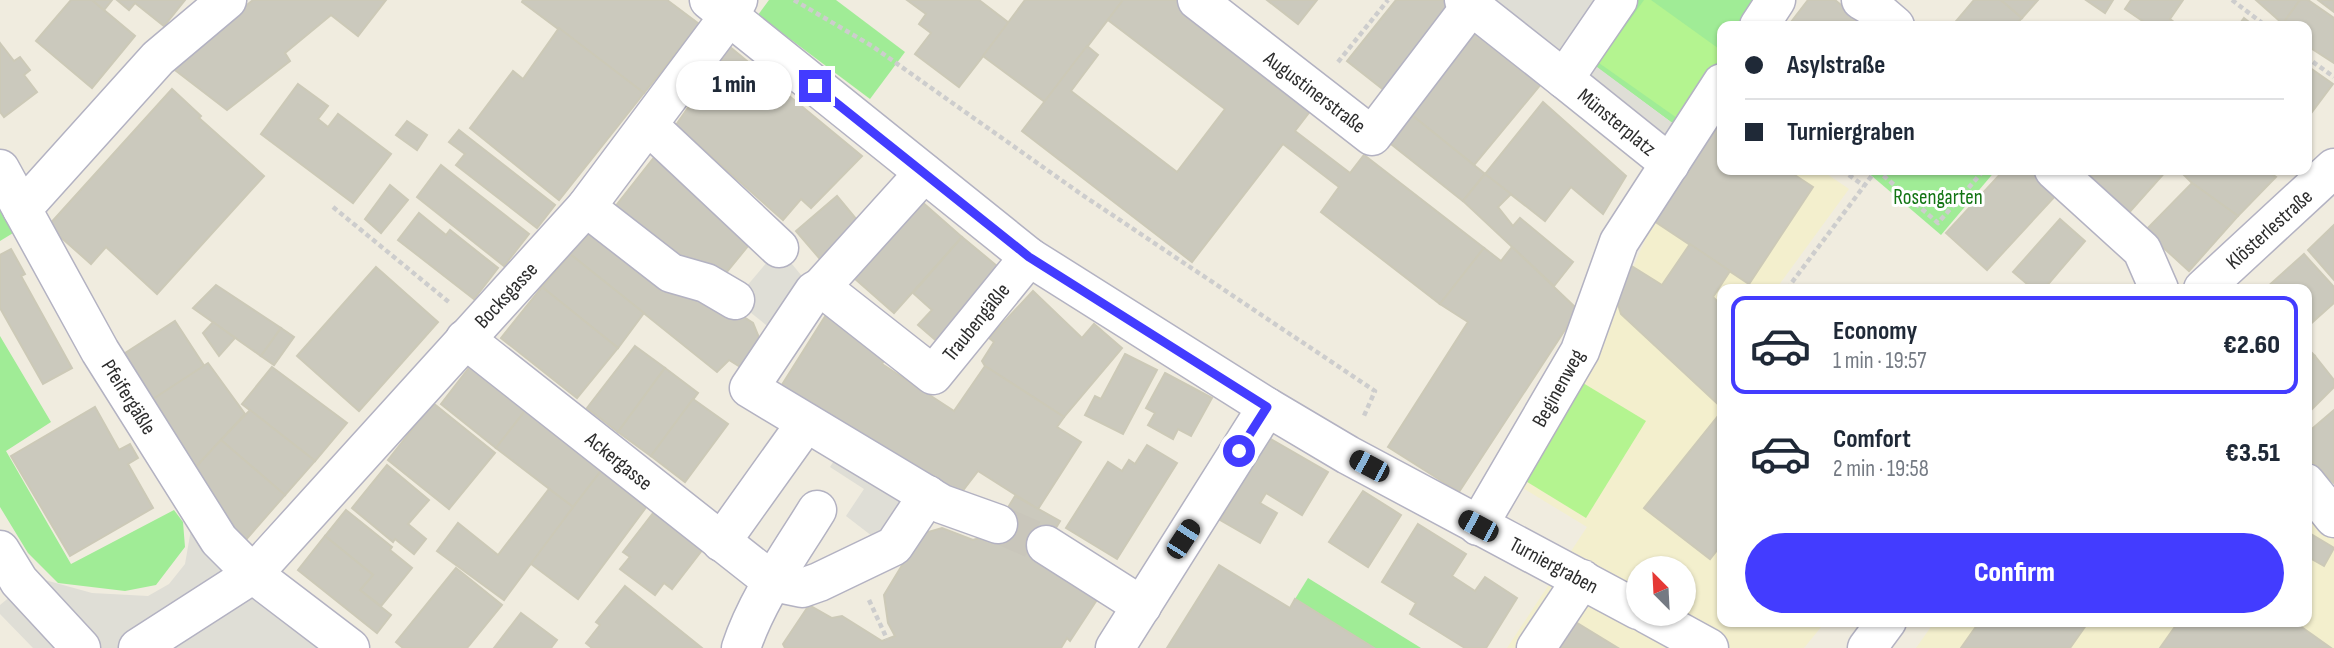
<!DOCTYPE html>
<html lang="en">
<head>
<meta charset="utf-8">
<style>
  body { margin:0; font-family:"Sofia Sans Condensed",sans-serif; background:#f2f2f3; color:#1f2937; height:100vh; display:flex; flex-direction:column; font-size:26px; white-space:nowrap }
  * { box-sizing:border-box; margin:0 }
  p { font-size:23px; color:#747a83 }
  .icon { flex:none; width:38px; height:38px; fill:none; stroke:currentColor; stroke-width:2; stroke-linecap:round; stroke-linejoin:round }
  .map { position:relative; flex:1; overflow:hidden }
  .sheet { position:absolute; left:1717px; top:284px; width:595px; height:343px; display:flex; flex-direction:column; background:#fff; border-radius:14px; box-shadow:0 2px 5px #0004 }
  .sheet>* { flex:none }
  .guide { position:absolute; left:1717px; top:21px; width:595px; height:154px; border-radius:14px; box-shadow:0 2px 5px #0004; display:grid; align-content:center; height:154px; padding:0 28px; background:#fff }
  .needle { width:46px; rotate:336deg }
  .buttons { position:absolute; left:1626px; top:556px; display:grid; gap:14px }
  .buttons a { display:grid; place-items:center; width:70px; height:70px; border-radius:50%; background:#fff; box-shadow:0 2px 5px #0004; font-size:35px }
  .end { position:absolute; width:32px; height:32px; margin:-16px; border:9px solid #433cff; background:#fff; box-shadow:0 0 0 4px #fff }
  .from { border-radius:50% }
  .bubble { position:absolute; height:49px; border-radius:24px; background:#fff; box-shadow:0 2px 5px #0004; font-size:23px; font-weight:800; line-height:49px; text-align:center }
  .car { position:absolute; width:21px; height:42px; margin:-21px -10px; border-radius:9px; box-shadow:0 0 5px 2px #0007; background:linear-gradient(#222 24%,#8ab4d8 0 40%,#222 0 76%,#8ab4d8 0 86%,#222 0) }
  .guide b { display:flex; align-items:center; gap:24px; height:66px; font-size:26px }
  .guide b+b { border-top:2px solid #e0e1e3 }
  .guide i { width:18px; height:18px; background:#1f2937 }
  ul { padding:12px 0 0; list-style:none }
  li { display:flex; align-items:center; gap:21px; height:98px; margin:0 14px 10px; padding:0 14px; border:4px solid transparent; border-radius:14px }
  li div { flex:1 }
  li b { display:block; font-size:26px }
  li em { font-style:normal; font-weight:800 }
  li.active { border-color:#433cff }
  li>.icon { width:63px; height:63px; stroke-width:1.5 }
  .button { display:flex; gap:14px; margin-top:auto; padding:14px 28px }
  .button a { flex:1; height:80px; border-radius:42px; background:#433cff; color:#fff; font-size:28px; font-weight:800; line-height:80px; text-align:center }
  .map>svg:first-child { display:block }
  .education { fill:#f3efcd; fill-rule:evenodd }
  .green { fill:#a0ec96 }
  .pitch { fill:#b4f490 }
  .plaza { fill:#dfded6 }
  .building { fill:#cbc9bd; stroke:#ccc9b7; stroke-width:2 }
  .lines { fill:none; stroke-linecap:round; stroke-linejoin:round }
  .minor-tunnel { stroke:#c9c6bb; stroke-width:38; stroke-dasharray:38 19; stroke-linecap:butt }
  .minor-casing { stroke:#b3b2c2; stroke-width:41 }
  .path { stroke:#cdcdcd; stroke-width:4.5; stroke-dasharray:5 3.5; stroke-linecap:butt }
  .minor { stroke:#fff; stroke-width:38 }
  .route { stroke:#433cff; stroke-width:9 }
  .labels { text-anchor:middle; stroke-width:6; stroke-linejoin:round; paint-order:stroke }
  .street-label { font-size:21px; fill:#2d2d2d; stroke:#fff }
  .park-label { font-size:21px; fill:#137514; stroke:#fff }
</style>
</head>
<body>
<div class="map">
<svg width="2334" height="648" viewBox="0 0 2334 648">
  <rect width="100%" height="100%" fill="#f0ecdf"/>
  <g class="education">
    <path d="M1722,120V170H1821L1849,189L1776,289H1722V621H1826L1804,648H1507L1587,527L1518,485L1593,359L1649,231ZM1638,569H1684V614H1638Z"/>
    <path d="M2307,514L2334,533V648H1916L1935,621H2306Z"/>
  </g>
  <g class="green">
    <path d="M769,0H836L905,52L870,99L758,15Z"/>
    <path d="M1634,0H1762L1744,26H1722V58L1675,125L1588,61Z"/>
    <path d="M1867,170H1996L1941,235L1866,171Z"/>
    <path d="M0,199L18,230L0,241Z"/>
    <path d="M0,336L51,422L6,451L71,564L174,510L183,522L185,547L156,585L125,591L58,583L28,553L0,507Z"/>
    <path d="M1308,578L1421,648H1374L1295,599Z"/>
  </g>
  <g class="pitch">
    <path d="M1644,0H1651L1722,51V55L1677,118L1599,63Z"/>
    <path d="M1583,383L1646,421L1586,518L1524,480Z"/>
  </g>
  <g class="plaza">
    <path d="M1447,0H1634L1589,61L1675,125L1722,58V111L1671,182Z"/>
    <path d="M779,248L814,291L781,337L735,300Z"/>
    <path d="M841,450L935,508L872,536L846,516L864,489L830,467Z"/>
    <path d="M193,518L339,648H33L0,614V605L34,577L92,593L148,596L169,584L185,564Z"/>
  </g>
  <g class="building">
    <path d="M71,0H92L135,36L92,88L36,41Z"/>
    <path d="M92,0H112L104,10Z"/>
    <path d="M117,0H185L164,26L135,3L129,10Z"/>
    <path d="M253,0H386L358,36L331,15L285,53L290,61L227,110L171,67Z"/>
    <path d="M523,0H667L699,24L644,93L522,2Z"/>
    <path d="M907,0H979L1009,23L959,87L915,54L931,33L919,24L926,14Z"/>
    <path d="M1025,0H1123L1045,102L983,56Z"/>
    <path d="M1123,0H1186L1318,101L1295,131L1350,173L1364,155L1484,248L1440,304L1321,212L1339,187L1283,144L1192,262L1022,131L1087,46L1098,55L1071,91L1177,172L1225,109L1108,20Z"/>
    <path d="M1267,0H1317L1298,24Z"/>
    <path d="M1396,0H1443L1456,10L1389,94L1347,61Z"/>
    <path d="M1808,0H1835L1866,26H1788Z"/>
    <path d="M1974,0H2001L2022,18L2014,26H1952Z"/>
    <path d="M2001,0H2038L2022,18Z"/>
    <path d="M2086,0H2113L2105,13Z"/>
    <path d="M2131,0H2183L2170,19L2179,26H2150L2125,9Z"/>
    <path d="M2256,0H2300L2283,24Z"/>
    <path d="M2300,0H2308L2334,18V63L2306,45V26H2281Z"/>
    <path d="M2318,0H2334V12Z"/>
    <path d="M2244,18L2254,26H2238Z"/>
    <path d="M559,28L644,93L559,200L470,128L513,71L523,79Z"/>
    <path d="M1477,30L1542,83L1474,165L1408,112Z"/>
    <path d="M0,43L14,61L20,57L30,70L24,75L37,92L4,117L0,112Z"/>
    <path d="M730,47L862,156L811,208L801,199L783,220L676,125Z"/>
    <path d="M2306,65L2333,84L2306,120Z"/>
    <path d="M298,84L328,106L318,119L328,127L338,114L391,154L353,203L261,134Z"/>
    <path d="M172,89L201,116L199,118L264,176L157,294L106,247L91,264L48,226Z"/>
    <path d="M1543,102L1626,176L1603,214L1571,187L1545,221L1485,174Z"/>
    <path d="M1408,112L1485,174L1463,201L1386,140Z"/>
    <path d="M407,121L427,135L417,150L396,135Z"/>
    <path d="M1719,124L1722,127V170H1787L1813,187L1749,284L1654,221Z"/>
    <path d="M459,130L555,205L537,228L456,165L465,154L449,142Z"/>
    <path d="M656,155L746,231L748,246L726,273L662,261L607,217Z"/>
    <path d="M441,165L529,234L504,266L417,197Z"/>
    <path d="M2004,170H2031L2057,194L1987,270L1946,233Z"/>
    <path d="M2096,170H2167L2126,216L2086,181Z"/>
    <path d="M2179,170H2266L2276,177L2238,216L2192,183Z"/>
    <path d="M1485,174L1511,194L1498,207L1513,226L1520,218L1573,262L1554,286L1463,201Z"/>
    <path d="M2192,183L2238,216L2189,271L2145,231Z"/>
    <path d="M390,185L408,200L381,233L365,219Z"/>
    <path d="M913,194L962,237L894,313L846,271Z"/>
    <path d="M837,196L866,231L826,266L796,231Z"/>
    <path d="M419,213L446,235L450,230L498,268L474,299L398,240Z"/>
    <path d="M2060,219L2085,241L2044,289H2033L2013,272Z"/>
    <path d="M598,223L753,323L762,345L745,370L729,360L717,372L570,254Z"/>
    <path d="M2334,225V280L2308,250Z"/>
    <path d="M962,237L1003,271L939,343L918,325L932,310L913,293Z"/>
    <path d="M1690,244L1730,271L1713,297L1722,306V408L1621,314L1613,288L1630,265L1662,285Z"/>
    <path d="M1512,247L1578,310L1459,492L1388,447L1468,322L1440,304L1484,248L1501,261Z"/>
    <path d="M11,249L25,274L21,276L72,368L43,384L0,308V255Z"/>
    <path d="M570,254L644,313L618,348L542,287Z"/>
    <path d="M2304,254L2334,287V303L2306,328V289H2265Z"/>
    <path d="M376,267L438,322L359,411L297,356Z"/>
    <path d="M216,285L281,328L261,356L193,308Z"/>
    <path d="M542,287L618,348L577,398L501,338Z"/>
    <path d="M1033,291L1082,338L1094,324L1122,348L1064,417L985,366L982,361L994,342L989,338Z"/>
    <path d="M826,315L886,357L882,364L954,411L985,366L1064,417L1057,427L1081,442L1038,509L978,471L958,497L780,388Z"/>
    <path d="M175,321L205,367L150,401L122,355Z"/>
    <path d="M213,322L235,338L219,356L203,333Z"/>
    <path d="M281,328L294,337L274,365L261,356Z"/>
    <path d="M635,346L665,368L618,432L587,408Z"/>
    <path d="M2306,347L2315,356L2306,364Z"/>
    <path d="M1125,354L1157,370L1123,434L1085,415L1095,396L1101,399Z"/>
    <path d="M2315,356L2334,380V387L2306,415V364Z"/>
    <path d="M208,363L245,414L194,469L150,401Z"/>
    <path d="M472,364L528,407L496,448L441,404Z"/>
    <path d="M272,367L347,423L315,461L242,404Z"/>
    <path d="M665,368L698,393L651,456L618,432Z"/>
    <path d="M1165,373L1212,398L1191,436L1178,429L1173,439L1148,425L1155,413L1146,408Z"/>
    <path d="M693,399L728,424L685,482L651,456Z"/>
    <path d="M433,403L495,453L449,509L388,460Z"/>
    <path d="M95,407L119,450L130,444L138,458L128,464L153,508L70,556L11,456Z"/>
    <path d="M528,407L604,467L573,507L496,448Z"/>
    <path d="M250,410L315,461L285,495L221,440Z"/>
    <path d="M2334,410V483L2306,456V434Z"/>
    <path d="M1722,411V544L1710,559L1644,508Z"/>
    <path d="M1269,438L1328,472L1302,515L1266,493L1260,503L1277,513L1260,543L1220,520Z"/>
    <path d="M221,440L285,495L243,543L194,469Z"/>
    <path d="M1147,445L1177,463L1117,559L1066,528L1108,462L1122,471L1129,460L1135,464Z"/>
    <path d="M387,465L429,500L408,524L426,539L414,554L395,539L393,542L352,508Z"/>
    <path d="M604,467L650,502L578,599L530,563Z"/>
    <path d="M549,489L573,507L504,600L437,551L458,523L498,555Z"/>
    <path d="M1363,491L1401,515L1368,567L1329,542Z"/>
    <path d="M1015,496L1060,521L1041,553L1102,592L1070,641L1067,638L1061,648H785L783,644L809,605L832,618L842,616L882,641L895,636L888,623L884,595L921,534L942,528L973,540L992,534Z"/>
    <path d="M346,510L392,547L390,550L412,568L381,606L360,590L373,575L325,536Z"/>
    <path d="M654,512L703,549L672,589L664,583L655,595L620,569L630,557L623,552Z"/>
    <path d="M1418,524L1466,554L1452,576L1475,591L1485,577L1517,598L1486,648H1465L1410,614L1416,603L1382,582Z"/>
    <path d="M2306,531L2334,548L2324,566L2308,557L2306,559Z"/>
    <path d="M325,536L373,575L360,590L391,615L377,633L298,570Z"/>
    <path d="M1219,565L1290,608L1295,599L1374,648H1167Z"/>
    <path d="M456,568L502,605L467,648H403L396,642Z"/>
    <path d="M625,586L702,648H592L586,643L600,625L596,622Z"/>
    <path d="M521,613L557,640L551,648H494Z"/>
    <path d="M1574,621L1618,648H1557Z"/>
    <path d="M1980,621H2089L2070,648H1961Z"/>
    <path d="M2179,621H2293L2331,648H2160Z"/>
  </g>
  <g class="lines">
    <path class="minor-tunnel" d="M998,524L1046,545"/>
    <defs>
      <g id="minor">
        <path d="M709,0L1029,257L1267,407L1348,455L1638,610"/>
        <path d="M1197,0L1372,136L1471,6"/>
        <path d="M1464,0L1564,79L1618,0"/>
        <path d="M1861,0L1873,7L1895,26"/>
        <path d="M1759,26L1776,0"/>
        <path d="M1564,79L1670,164"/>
        <path d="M648,125L779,248"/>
        <path d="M0,169L100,351L219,540L253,574L350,648"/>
        <path d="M2054,170L2142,250L2159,289"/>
        <path d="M924,173L821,287L814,291L749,388L942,504L998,524"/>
        <path d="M586,207L671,273L706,283L735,300"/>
        <path d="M22,209L158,58L227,0"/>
        <path d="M821,287L933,375L1029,257"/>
        <path d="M2203,289L2334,168"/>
        <path d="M465,339L773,582L802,588L819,582L894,546L928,495"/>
        <path d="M2306,483L2334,518"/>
        <path d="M1478,526L1580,351L1619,242L1722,83"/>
        <path d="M721,542L806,423"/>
        <path d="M1046,545L1142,606"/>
        <path d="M0,550L19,581L81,648"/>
        <path d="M1647,614L1709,648"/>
        <path d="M138,648L253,574L586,207L729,16L738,0"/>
        <path d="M741,648C757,599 790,554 817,510"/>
        <path d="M1115,648L1267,407"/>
        <path d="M1536,648L1582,579"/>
        <path d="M1867,648L1887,621"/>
      </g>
    </defs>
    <use href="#minor" class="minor-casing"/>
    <g class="path">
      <path d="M794,0L872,46L1081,194L1375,391L1363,418"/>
      <path d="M2232,0L2266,26"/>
      <path d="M2306,57L2334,77"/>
      <path d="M1338,62L1388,0"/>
      <path d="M1842,170L1864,186"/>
      <path d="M1877,170L1938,223L1984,170"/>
      <path d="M333,207L450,303"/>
      <path d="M1787,289L1876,170"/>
      <path d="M869,600L887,639"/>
    </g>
    <use href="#minor" class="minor"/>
  </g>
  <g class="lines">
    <path class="route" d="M815,86L1029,257L1267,407L1239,451"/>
  </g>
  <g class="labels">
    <g class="street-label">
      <text transform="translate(1315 92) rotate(37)" y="7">Augustinerstraße</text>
      <text transform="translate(1617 122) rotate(39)" y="7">Münsterplatz</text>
      <text transform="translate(2269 229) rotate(-42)" y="7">Klösterlestraße</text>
      <text transform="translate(506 295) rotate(-47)" y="7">Bocksgasse</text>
      <text transform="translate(976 322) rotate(-51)" y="7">Traubengäßle</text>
      <text transform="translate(1558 388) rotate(-61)" y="7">Beginenweg</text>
      <text transform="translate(129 397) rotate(58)" y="7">Pfeifergäßle</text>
      <text transform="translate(619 461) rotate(39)" y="7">Ackergasse</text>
      <text transform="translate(1554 565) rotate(28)" y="7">Turniergraben</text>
    </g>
    <g class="park-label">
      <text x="1938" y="204">Rosengarten</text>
    </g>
  </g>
</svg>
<div class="buttons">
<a><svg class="needle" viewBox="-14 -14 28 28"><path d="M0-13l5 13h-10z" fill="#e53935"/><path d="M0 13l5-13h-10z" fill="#747a83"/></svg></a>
</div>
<i class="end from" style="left:1239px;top:451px"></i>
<i class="end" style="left:815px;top:86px"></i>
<div class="bubble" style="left:676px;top:61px;width:116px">1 min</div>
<i class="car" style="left:1369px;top:466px;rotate:298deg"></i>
<i class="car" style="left:1478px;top:526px;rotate:298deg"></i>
<i class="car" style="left:1183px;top:539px;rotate:33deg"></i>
<div class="guide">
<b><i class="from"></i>Asylstraße</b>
<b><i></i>Turniergraben</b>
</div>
<section class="sheet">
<ul>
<li class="active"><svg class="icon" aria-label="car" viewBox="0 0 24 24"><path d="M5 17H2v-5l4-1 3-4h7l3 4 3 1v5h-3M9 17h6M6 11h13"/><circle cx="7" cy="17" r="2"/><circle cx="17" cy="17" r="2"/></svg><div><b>Economy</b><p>1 min · 19:57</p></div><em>€2.60</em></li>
<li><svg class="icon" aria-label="car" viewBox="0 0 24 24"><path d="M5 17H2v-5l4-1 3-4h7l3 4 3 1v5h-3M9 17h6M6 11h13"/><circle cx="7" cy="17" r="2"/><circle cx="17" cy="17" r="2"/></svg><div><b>Comfort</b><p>2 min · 19:58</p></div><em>€3.51</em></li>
</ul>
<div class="button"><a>Confirm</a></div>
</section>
</div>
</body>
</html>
